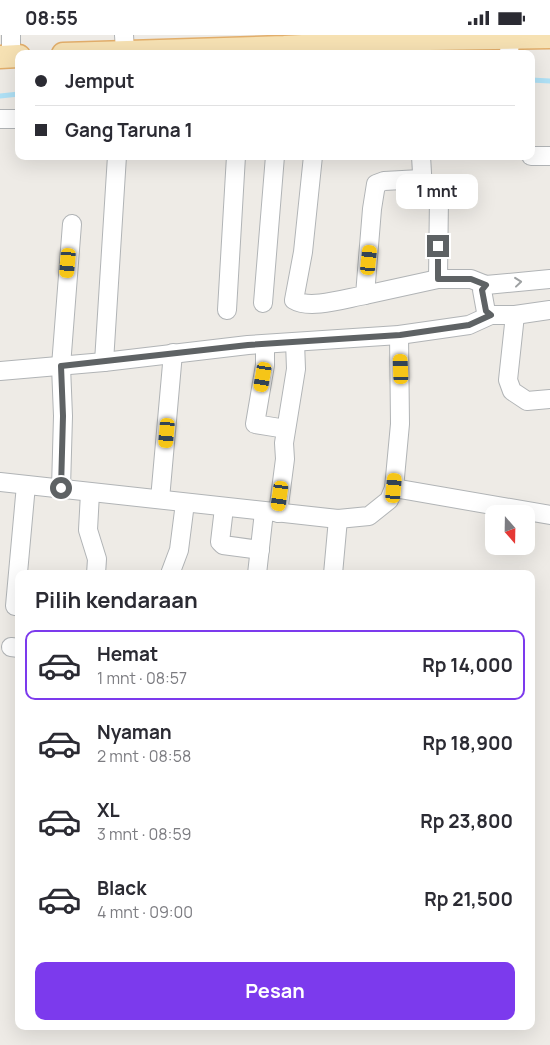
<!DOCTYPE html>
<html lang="id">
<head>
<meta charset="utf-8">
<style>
  body { margin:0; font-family:Manrope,sans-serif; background:#f7f7f7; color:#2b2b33; height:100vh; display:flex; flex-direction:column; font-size:19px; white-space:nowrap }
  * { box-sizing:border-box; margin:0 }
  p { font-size:16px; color:#7c7c81 }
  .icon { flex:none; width:28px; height:28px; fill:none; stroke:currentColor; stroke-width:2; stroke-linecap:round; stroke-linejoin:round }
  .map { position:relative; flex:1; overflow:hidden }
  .sheet { position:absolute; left:15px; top:535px; width:520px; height:460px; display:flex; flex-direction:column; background:#fff; border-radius:10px; box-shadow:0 5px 20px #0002 }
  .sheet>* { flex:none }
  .banner { position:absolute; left:15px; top:15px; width:520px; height:110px; border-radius:10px; box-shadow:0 5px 20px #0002; display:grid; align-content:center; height:110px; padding:0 20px; background:#fff }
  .needle { width:32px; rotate:160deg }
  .fabs { position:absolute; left:485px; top:470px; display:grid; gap:10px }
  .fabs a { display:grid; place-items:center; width:50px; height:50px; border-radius:10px; background:#fff; box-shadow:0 5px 20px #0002; font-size:25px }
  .end { position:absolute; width:22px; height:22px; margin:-11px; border:6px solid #5e6264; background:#fff; box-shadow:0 0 0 2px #fff }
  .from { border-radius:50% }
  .bubble { position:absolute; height:35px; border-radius:10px; background:#fff; box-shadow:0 5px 20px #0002; font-size:16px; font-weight:700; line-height:35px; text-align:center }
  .car { position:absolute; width:15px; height:30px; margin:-15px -8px; border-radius:6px; box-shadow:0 0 4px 1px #0007; background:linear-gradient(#f5c518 24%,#345 0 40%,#f5c518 0 76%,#345 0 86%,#f5c518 0) }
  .banner b { display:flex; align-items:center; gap:18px; height:48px; font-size:19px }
  .banner b+b { border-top:1px solid #e1e1e2 }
  .banner i { width:12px; height:12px; background:#2b2b33 }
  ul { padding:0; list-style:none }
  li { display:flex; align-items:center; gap:15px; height:70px; margin:0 10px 8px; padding:0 10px; border:2px solid transparent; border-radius:10px }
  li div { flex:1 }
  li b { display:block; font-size:19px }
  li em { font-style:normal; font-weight:700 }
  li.current { border-color:#7c3aed }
  li>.icon { width:45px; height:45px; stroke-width:1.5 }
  h2 { padding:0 20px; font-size:22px; line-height:60px }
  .primary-button { display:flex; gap:10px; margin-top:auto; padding:10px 20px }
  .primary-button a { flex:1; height:58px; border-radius:10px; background:#7c3aed; color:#fff; font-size:20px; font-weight:700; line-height:58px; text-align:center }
  .status { display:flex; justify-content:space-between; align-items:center; height:35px; padding:0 25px; background:#fff; direction:ltr }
  .status svg { height:14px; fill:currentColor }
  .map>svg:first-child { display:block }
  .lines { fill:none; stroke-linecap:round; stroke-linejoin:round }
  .stream { stroke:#afe1f6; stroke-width:5 }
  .minor-casing { stroke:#b1b4b6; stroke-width:20 }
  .major-casing { stroke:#e2ae6b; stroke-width:25 }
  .minor { stroke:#fff; stroke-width:18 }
  .major { stroke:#f6e1b3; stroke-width:22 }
  .oneway { stroke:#9ea1a2 }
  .route { stroke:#5e6264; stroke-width:6 }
</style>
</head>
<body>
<div class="status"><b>08:55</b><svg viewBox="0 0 49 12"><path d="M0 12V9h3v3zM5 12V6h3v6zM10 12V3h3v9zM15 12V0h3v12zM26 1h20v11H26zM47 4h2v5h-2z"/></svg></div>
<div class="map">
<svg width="550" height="1010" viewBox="0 0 550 1010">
  <rect width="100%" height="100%" fill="#eeebe6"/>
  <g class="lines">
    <g class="stream">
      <path d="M531,45L550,46"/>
      <path d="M0,61L19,59"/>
    </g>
    <defs>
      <g id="minor">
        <path d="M11,0V22"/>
        <path d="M124,0L125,16"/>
        <path d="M509,19L510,3"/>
        <path d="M0,84H19"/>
        <path d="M313,121L303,217L294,265C310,275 347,263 365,260L372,174L376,149L384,146L421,144"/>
        <path d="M421,121L423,155L439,161L438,244"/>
        <path d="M531,121H550"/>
        <path d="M486,250L482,255L486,277L491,280"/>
        <path d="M365,260L438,244H471L486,250L550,244"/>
        <path d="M263,268L275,121"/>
        <path d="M227,275L236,121"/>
        <path d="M515,280L508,345L512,356L527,366L550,364"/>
        <path d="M265,309V330L255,389L286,394"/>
        <path d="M104,327L117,121"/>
        <path d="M0,336L104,327L248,310L399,300L469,290L491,280H515L550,275"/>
        <path d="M0,447L338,484L369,481L389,465L394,453L400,389L399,300"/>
        <path d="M61,453L63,381L61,331L72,189"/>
        <path d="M394,453L550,480"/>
        <path d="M90,458L88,495L97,524L96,539"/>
        <path d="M160,464L173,318"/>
        <path d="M224,473L220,507L223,510L260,515"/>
        <path d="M278,478L285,424L284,408L296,334L295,307"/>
        <path d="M170,539L179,515L185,468"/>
        <path d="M257,539L264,477"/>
        <path d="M333,539L338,484"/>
        <path d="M15,571L26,450"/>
        <path d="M11,612L19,613"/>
      </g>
      <g id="major">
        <path d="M63,19L284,12L429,4L550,2"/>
        <path d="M0,22L19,21"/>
      </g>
    </defs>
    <use href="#minor" class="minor-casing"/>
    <use href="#major" class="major-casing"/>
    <use href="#minor" class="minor"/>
    <use href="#major" class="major"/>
  </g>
  <defs><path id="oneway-chevron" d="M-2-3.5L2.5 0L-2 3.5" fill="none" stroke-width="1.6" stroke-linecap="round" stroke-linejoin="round" transform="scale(1.25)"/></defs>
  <use class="oneway" href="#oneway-chevron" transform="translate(518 247) rotate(-6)"/>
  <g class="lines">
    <path class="route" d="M61,453L63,381L61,331L248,310L400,300L469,290L491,280L486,276L482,255L486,250L471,244H438V211"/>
  </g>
</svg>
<div class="fabs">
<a><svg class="needle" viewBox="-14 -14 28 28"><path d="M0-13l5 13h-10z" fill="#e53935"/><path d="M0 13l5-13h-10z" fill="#7c7c81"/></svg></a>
</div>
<i class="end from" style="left:61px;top:453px"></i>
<i class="end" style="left:438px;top:211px"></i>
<div class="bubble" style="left:396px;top:139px;width:82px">1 mnt</div>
<i class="car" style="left:369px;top:225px;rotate:6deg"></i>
<i class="car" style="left:68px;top:228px;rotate:185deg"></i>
<i class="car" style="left:401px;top:334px;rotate:358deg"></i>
<i class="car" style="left:263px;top:342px;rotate:190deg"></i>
<i class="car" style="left:167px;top:398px;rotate:185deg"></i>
<i class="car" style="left:394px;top:453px;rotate:5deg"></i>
<i class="car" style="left:280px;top:461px;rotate:188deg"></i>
<div class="banner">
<b><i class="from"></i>Jemput</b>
<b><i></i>Gang Taruna 1</b>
</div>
<section class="sheet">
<h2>Pilih kendaraan</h2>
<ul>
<li class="current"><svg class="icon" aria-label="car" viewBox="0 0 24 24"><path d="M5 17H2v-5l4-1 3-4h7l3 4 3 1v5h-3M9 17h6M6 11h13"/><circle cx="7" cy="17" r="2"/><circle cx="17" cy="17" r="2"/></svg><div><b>Hemat</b><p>1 mnt · 08:57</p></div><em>Rp 14,000</em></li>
<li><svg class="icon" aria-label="car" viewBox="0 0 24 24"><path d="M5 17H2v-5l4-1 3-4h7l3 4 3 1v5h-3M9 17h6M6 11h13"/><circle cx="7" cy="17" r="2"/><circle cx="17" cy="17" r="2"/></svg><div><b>Nyaman</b><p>2 mnt · 08:58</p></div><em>Rp 18,900</em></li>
<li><svg class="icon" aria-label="car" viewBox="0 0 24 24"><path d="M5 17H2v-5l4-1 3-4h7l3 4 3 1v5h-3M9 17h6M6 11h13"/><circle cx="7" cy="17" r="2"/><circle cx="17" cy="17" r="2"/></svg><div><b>XL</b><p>3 mnt · 08:59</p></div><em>Rp 23,800</em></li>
<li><svg class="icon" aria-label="car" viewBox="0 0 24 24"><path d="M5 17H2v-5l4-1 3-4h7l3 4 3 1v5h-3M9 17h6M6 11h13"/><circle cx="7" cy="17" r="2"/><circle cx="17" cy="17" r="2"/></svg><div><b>Black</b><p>4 mnt · 09:00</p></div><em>Rp 21,500</em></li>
</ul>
<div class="primary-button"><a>Pesan</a></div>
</section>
</div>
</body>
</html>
